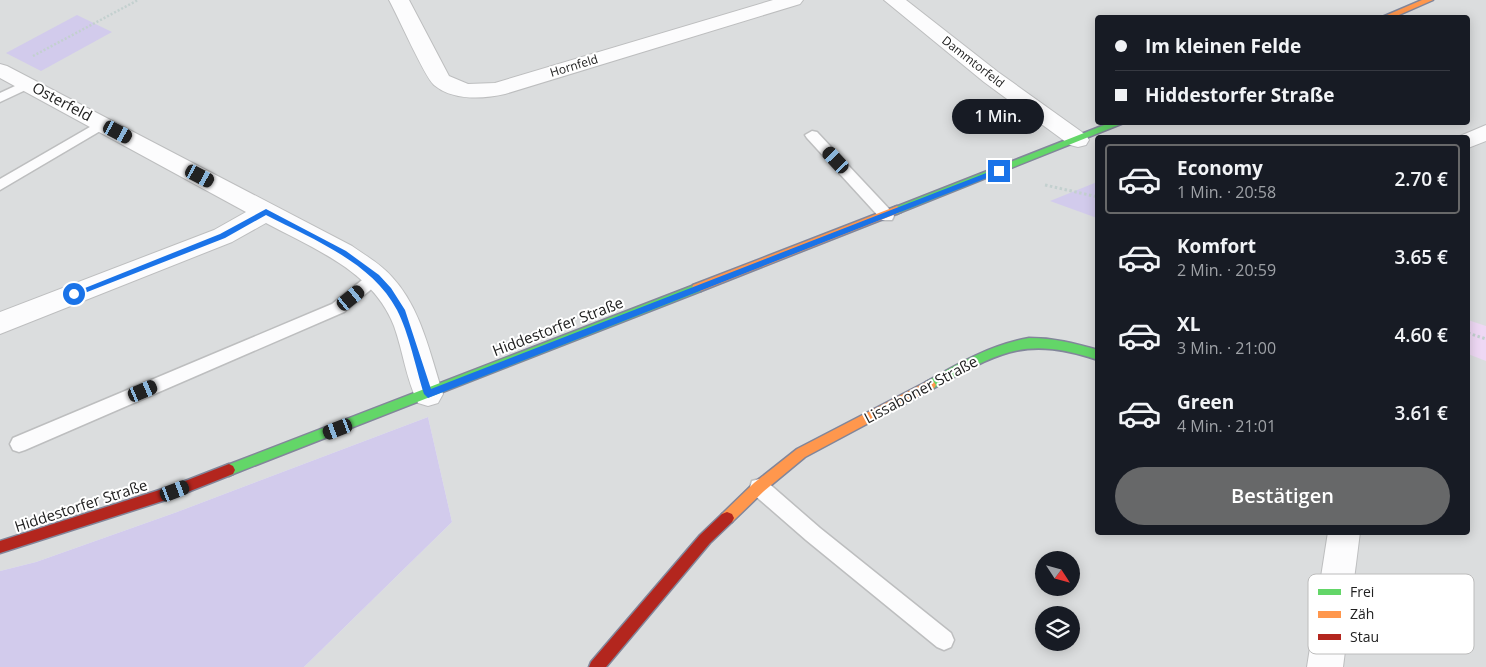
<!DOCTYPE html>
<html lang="de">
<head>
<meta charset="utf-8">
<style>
  body { margin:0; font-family:"Open Sans",sans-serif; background:#20242c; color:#f1f3f6; height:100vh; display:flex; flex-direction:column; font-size:19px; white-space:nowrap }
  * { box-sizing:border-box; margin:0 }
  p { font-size:16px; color:#9ea1a6 }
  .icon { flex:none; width:28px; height:28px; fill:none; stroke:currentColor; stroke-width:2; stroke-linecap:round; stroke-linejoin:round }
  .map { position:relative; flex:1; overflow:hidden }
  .drawer { position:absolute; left:1095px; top:135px; width:375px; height:400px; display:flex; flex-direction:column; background:#171b24; border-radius:5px; box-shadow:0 2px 12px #0003 }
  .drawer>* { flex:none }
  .top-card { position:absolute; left:1095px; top:15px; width:375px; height:110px; border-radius:5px; box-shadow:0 2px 12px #0003; display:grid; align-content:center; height:110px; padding:0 20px; background:#171b24 }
  .needle { width:32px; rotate:126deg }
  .fabs { position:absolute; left:1035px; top:551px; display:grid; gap:10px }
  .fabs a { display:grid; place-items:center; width:45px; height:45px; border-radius:50%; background:#171b24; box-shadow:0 2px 12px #0003; font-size:25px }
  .end { position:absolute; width:22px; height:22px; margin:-11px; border:6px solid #1a73e8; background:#fff; box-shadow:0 0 0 2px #fff }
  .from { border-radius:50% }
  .bubble { position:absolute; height:35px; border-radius:18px; background:#171b24; box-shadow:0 2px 12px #0003; font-size:16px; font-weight:600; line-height:35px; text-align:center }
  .car { position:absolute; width:15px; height:30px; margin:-15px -8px; border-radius:6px; box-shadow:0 0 4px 1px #0007; background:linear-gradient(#222 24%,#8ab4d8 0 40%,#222 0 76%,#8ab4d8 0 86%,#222 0) }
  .top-card b { display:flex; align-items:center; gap:18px; height:48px; font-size:19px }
  .top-card b+b { border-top:1px solid #363941 }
  .top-card i { width:12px; height:12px; background:#f1f3f6 }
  ul { padding:9px 0 0; list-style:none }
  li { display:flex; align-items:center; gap:15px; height:70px; margin:0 10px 8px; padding:0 10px; border:2px solid transparent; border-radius:5px }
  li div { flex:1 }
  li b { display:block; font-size:19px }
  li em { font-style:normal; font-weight:600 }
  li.on { border-color:#676869 }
  li>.icon { width:45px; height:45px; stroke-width:1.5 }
  .action { display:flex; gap:10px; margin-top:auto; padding:10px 20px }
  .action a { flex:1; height:58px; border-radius:30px; background:#676869; color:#fff; font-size:20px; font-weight:600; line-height:58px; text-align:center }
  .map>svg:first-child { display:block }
  .residential { fill:#dbddde; fill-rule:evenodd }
  .grass { fill:#d2cbec }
  .park { fill:#eed8f4 }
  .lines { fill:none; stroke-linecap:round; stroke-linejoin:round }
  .lane-casing { stroke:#bdbebf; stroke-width:3 }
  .street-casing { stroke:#bdbebf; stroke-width:2 }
  .fast-casing { stroke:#82869a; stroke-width:3 }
  .slow-casing { stroke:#82869a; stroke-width:3 }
  .jam-casing { stroke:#82869a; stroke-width:3 }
  .path-far1 { stroke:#c3d0cf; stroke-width:2.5; stroke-dasharray:2 2; stroke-linecap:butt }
  .path { stroke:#c3d0cf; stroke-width:3; stroke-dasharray:2.5 2.5; stroke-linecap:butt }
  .lane { fill:#fcfcfd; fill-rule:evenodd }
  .street { fill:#fcfcfd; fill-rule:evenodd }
  .fast { fill:#63d668; fill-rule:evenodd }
  .slow { fill:#ff974d; fill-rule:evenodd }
  .jam { fill:#b3261e; fill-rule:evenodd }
  .route { fill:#1a73e8 }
  .labels { text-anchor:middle; stroke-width:4; stroke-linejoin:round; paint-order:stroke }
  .far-street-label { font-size:12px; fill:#212121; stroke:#fff }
  .street-label { font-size:15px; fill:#212121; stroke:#fff }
  .key { fill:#fff; stroke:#bcbcbc; stroke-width:1 }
  .key-label { font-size:14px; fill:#212121 }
</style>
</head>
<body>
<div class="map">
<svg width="1486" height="667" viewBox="0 0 1486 667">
  <rect width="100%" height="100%" fill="#eaedef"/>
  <path class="residential" d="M0,0H1486V667H304L452,522L428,417L177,512L36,562L0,571ZM1098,18H1468V122H1098ZM1098,138H1468V532H1098ZM1044,560H1071V588H1044ZM1044,615H1071V642H1044Z"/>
  <g class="grass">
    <path d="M77,15L112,32L41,71L6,53Z"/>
    <path d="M1097,182V218L1050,201Z"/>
    <path d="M428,417L452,522L304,667H0V571L36,562L177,512Z"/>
  </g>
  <path class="park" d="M1468,320L1486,326V361L1468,354Z"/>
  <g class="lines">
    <defs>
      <g id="lane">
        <path d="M28,80L34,84L32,87L0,102V93Z"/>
        <path d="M102,120L107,121L109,124L107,127L0,190V179Z"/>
        <path d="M812,131L817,132L892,212L894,216L892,220H882L807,138L805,135Z"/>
        <path d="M376,271L381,273L384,277L381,281L344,312L25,450L19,452L13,450L10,444L13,438L332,304L371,273Z"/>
        <path d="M759,479L766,481L820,528L951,633L954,640L951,647L944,650L937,647L806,540L752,493L750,487L752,481Z"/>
      </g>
      <g id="street">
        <path d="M389,0H409L449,76L468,84L495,83L773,0H803L800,4L505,94C483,99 453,101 434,85C424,76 398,16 389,0Z"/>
        <path d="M884,0H906L998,72L1086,135L1089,140L1086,145L1078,147L1070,145L984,82Z"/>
        <path d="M0,64L7,66L352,246C366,256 381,264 392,277C421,308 430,354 443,394L438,403L428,406L418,403C406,379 403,351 394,326C373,271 314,249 266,223L232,242L0,334V312L214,230L246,212L0,78Z"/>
        <path d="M1486,125V141L1468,148V138H1459L1460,136Z"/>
        <path d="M1328,532H1360L1343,667H1307Z"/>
      </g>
      <g id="fast">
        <path d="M1112,122H1126L901,212L897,214L892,210L893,208Z"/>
        <path d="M697,284L702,288L701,291L233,474L229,476L225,474L223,470L225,466Z"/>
        <path d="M1029,338C1054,338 1074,343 1098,350V360C1023,335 999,353 934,388L930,390L926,388L924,385L926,382C959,363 991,345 1029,338Z"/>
      </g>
      <g id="slow">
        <path d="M1422,0H1433L1392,18H1380Z"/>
        <path d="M897,206L902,210L901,212L701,291H693L692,288L693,285Z"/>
        <path d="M930,380L934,382L936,385L934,388L805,457L764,491L732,522L727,524L722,522L720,518L722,514L754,483L797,449Z"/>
      </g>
      <g id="jam">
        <path d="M229,464L233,466L235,470L233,474L175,497L0,553V541L175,485Z"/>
        <path d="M727,512L732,514L734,518L732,522L710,543L606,667H589L591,662L700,535L722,514Z"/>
      </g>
    </defs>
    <use href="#lane" class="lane-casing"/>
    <use href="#street" class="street-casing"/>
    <use href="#fast" class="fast-casing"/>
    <use href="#slow" class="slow-casing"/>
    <use href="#jam" class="jam-casing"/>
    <path class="path-far1" d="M33,56L138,0"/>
    <g class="path">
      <path d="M1045,185L1098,197"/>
      <path d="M1468,333L1486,339"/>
    </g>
    <use href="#lane" class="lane"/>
    <use href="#street" class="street"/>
    <use href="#fast" class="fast"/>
    <use href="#slow" class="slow"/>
    <use href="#jam" class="jam"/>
  </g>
  <path class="route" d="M999,168L1002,172L428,398L424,394C416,369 409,333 397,310C372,262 312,239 266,215L225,238L77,296L70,294L220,234L266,209L346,251L379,275L391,288L405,310L431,389Z"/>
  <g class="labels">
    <g class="far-street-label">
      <text transform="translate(973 62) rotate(38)" y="4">Dammtorfeld</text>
      <text transform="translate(574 66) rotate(-17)" y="4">Hornfeld</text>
    </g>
    <g class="street-label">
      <text transform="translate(62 102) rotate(28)" y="5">Osterfeld</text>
      <text transform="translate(558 327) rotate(-21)" y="5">Hiddestorfer Straße</text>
      <text transform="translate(921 390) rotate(-28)" y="5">Lissaboner Straße</text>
      <text transform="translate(81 506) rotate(-18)" y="5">Hiddestorfer Straße</text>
    </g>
  </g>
  <rect x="1308" y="574" width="166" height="80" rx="8" class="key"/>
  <rect x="1318" y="589" width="23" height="6" fill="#63d668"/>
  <rect x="1318" y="611" width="23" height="7" fill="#ff974d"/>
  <rect x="1318" y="634" width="23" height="6" fill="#b3261e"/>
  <g class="key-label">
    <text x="1350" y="597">Frei</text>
    <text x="1350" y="619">Zäh</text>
    <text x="1350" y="642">Stau</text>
  </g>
</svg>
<div class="fabs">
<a><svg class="needle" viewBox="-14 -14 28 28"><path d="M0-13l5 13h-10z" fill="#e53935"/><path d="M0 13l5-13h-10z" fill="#9ea1a6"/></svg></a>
<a><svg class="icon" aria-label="layers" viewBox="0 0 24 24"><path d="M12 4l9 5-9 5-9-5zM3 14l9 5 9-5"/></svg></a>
</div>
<i class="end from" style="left:74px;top:294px"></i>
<i class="end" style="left:999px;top:171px"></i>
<div class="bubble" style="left:952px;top:99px;width:92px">1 Min.</div>
<i class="car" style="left:118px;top:132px;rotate:118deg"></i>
<i class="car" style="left:836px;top:160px;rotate:317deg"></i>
<i class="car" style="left:200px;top:176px;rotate:118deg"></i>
<i class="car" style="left:351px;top:298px;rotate:51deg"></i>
<i class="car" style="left:143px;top:391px;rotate:67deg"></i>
<i class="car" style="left:338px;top:429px;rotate:249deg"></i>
<i class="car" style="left:175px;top:491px;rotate:69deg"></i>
<div class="top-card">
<b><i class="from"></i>Im kleinen Felde</b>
<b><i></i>Hiddestorfer Straße</b>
</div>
<section class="drawer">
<ul>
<li class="on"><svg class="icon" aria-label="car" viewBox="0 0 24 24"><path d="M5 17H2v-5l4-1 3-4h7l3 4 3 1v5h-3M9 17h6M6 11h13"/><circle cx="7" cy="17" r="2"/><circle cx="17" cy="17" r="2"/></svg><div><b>Economy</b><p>1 Min. · 20:58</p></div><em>2.70 €</em></li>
<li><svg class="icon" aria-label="car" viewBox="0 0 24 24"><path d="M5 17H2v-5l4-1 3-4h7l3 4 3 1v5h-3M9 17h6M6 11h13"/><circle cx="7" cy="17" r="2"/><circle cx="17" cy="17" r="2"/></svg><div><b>Komfort</b><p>2 Min. · 20:59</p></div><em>3.65 €</em></li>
<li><svg class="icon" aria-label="car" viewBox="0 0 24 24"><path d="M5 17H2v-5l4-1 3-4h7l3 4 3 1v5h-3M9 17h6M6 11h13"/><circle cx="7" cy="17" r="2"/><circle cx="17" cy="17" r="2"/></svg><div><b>XL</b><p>3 Min. · 21:00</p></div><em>4.60 €</em></li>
<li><svg class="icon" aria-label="car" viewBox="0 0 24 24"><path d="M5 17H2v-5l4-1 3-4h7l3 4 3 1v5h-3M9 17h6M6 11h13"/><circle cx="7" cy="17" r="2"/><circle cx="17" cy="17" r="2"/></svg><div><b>Green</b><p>4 Min. · 21:01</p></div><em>3.61 €</em></li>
</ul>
<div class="action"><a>Bestätigen</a></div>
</section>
</div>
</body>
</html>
